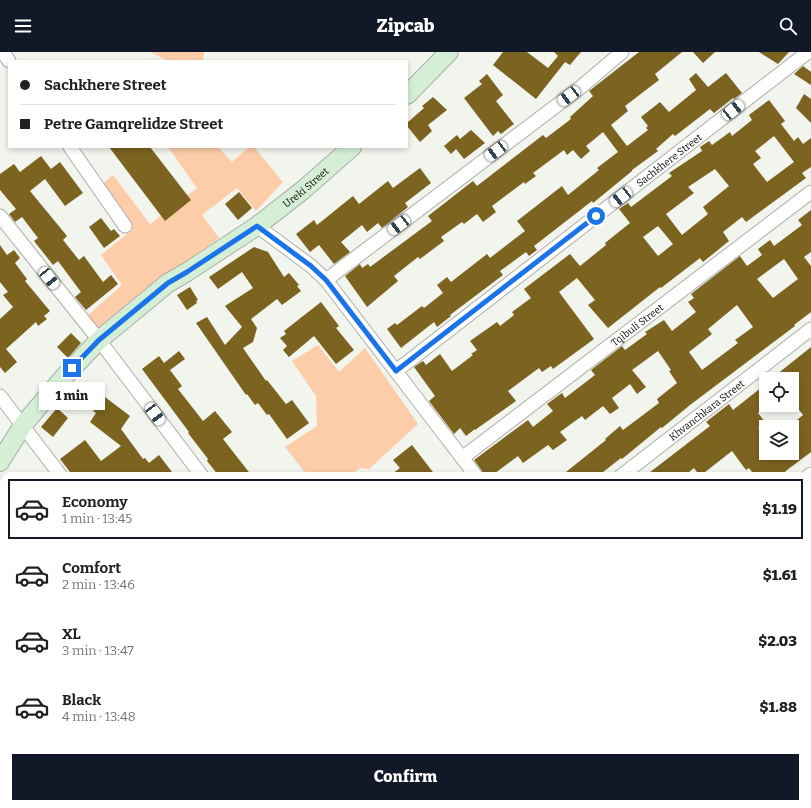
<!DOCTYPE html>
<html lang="en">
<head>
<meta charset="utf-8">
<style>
  body { margin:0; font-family:Bitter,serif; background:#f2f2f2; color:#202124; height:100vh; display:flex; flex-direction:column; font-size:15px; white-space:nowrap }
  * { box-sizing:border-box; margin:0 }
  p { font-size:13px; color:#757577 }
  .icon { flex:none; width:22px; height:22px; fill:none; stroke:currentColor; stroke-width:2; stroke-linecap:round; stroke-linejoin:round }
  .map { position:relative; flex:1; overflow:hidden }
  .panel { position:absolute; left:0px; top:420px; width:811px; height:336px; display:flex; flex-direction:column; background:#fff; border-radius:12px 12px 0 0; box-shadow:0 2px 6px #0003 }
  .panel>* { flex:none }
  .hud { position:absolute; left:8px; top:8px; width:400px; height:88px; border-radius:0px; box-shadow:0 2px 6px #0003; display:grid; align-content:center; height:88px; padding:0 12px; background:#fff }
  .fabs { position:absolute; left:759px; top:320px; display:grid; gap:8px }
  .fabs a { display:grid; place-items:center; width:40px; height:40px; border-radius:0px; background:#fff; box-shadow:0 2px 6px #0003; font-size:20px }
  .end { position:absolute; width:18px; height:18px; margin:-9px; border:5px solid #1a73e8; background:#fff; box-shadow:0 0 0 2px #fff }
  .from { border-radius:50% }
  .bubble { position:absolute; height:28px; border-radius:0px; background:#fff; box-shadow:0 2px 6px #0003; font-size:13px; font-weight:800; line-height:28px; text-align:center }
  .car { position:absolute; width:12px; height:24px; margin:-12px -6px; border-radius:5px; box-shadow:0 0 3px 1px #0007; background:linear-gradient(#fff 24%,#345 0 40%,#fff 0 76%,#345 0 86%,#fff 0) }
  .hud b { display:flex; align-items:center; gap:14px; height:38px; font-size:15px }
  .hud b+b { border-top:1px solid #e0e0e0 }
  .hud i { width:10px; height:10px; background:#202124 }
  ul { padding:7px 0 0; list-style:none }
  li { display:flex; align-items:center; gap:12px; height:60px; margin:0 8px 6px; padding:0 4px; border:2px solid transparent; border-radius:0px }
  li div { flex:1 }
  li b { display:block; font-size:15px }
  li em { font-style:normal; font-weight:800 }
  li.active { border-color:#111827 }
  li>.icon { width:36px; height:36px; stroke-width:1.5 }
  .button { display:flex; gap:8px; margin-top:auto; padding:8px 12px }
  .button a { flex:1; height:46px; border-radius:0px; background:#111827; color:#fff; font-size:16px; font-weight:800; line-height:46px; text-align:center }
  header { display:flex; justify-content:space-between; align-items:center; height:52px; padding:0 12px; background:#111827; color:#fff; font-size:18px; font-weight:800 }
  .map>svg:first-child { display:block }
  .green { fill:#fdcda9 }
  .building { fill:#7c6320; fill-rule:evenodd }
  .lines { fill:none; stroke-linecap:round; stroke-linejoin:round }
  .street-casing { stroke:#adaea9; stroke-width:15 }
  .secondary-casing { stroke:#adaea9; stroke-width:20 }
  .street { stroke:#fff; stroke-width:13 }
  .secondary { stroke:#d5efd6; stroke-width:18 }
  .route { stroke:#1a73e8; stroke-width:5 }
  .labels { text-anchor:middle; stroke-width:3; stroke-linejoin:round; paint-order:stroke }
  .street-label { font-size:10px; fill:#0b0b0a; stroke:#fff }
</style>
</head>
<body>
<header><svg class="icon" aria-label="menu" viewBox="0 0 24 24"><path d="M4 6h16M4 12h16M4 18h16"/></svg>Zipcab<svg class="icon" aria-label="search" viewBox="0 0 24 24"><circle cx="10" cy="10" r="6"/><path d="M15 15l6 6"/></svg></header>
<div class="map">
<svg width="811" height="756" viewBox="0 0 811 756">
  <rect width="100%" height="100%" fill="#f2f4ee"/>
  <g class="green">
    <path d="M151,0H204L203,9H168Z"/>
    <path d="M168,95H218L232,110L249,95H254L283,130L256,159L237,136L202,163L219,186L161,227L98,278L87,264L122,233L101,203L132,178L101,133L113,123L150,172L197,136Z"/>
    <path d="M318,293L339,320L365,296L418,372L369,417L360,416L349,424H308L285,395L317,374L316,344L292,309Z"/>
    <path d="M811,586V643L807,646V590Z"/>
  </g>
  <g class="building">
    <path d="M503,0H527L548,16L558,4L554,0H581L570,13L565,10L536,47L493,13Z"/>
    <path d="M639,0H682L655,22L659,28L625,54L628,59L611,73L627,94L648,78L646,76L648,74L641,65L660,50L669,60L696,38L689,27L696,21L708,35L726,21L742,41L734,47L733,46L714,61L710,57L675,84L673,82L656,97L658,99L632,118V119L593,151L592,149L534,194L537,198L529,204L526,200L500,219L503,223L450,263L451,264L437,275L434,270L401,296L387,277L395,271L397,273L422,254L424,256L443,241L437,233L447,225L451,230L487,202L490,206L525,179L517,169L562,134L568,143L599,118L597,116L618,100L603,80L586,94L590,99L581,107L573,98L567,103L564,98L533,121L536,124L525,132L524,130L492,154L496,160L483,170L477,162L464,172L462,170L441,185L444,189L420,207L418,205L394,224L398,229L367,255L345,224L360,212L362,216L368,212L370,215L432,169L428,164L473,129L477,134L543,83L546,86L571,67L570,65L593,44L589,39Z"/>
    <path d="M693,0H715L703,11Z"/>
    <path d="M759,0H789L778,12Z"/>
    <path d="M803,14L811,20V33L794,22Z"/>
    <path d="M487,22L503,43L496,49L514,72L501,82L498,79L493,84L464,46L482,32L479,29Z"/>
    <path d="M804,42L811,47V71L796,56Z"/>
    <path d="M433,45L447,58L428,73L432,79L420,90L407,74V71L424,56L422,54Z"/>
    <path d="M769,48L785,69L781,72L794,89L798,85L803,92L811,86V115L802,121L806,126L746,170L742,165L723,180L729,189L703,210L700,206L661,236L660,235L608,276L588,253L595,248L577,226L559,240L594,287L553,317L551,314L542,320L539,316L508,339L516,349L475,378V377L466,384L460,376L454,382L429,349L435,344L414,315L423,309L426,313L440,302L452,319L473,303L471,302L477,298L470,289L497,270L500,274L514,263L512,260L531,246L524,237L570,202L580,214L606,193L605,191L630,171L619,157L628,151L631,155L672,124L669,121L702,99L700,95L709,89L712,93L730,80L732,84L752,68L749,63ZM774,84L794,110L767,130L753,112L761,106L755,99ZM715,117L729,134L703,155L708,162L682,183L666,162L694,141L688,135ZM658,174L673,192L658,204L643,185Z"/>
    <path d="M471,78L485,91L464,107L456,97L451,102L444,94L457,83L460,87Z"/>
    <path d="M109,95H150L191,148L165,169Z"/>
    <path d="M41,104L51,117L60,110L83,141L65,154L45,127L30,139L67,184L63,188L79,208L84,204L103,230L111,223L118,232L86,258L75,245L81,240L58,209L53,213L34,189L38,186L22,165L15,170L9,162L16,157L0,138V122L14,112L20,120Z"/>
    <path d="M420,116L431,131L405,151L408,155L382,176L378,171L367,180L362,173L341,190L350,200L334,212L319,193L310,200L296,182L314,168L317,173L353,144L359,152L388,129L393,136Z"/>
    <path d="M239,140L252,156L238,168L225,152Z"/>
    <path d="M811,158V200L804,205L811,214V260L794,273L795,274L690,353L662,376L661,375L622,407L621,406L598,424H561L606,388L605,387L620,374L623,378L659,351L657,347L677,331L669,319L671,318L658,299L632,318L646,335L637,342L630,332L612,346L619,356L610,362L603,354L585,368L582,364L560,380L567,388L553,398L548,393L523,411L518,404L491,424H484L482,419L474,408L528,368L533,375L553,359L547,352L562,341L565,346L595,323L591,318L622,294L625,298L647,282L645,280L664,268L672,279L696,260L688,250L694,246L691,242L740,204L747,214L762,203L758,197L770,188L774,194L802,173L798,168ZM784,207L798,227L773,246L757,227ZM737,253L753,275L735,288L738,291L702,318L689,300L712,282L708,277Z"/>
    <path d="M101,166L111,179L114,177L120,184L104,196L89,175Z"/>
    <path d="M0,193L7,203L14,198L20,206L15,211L27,227L25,229L50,259L44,264L47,267L38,274L36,270L6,297L17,310L5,321L0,315V267L13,255L3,243L8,240L0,230Z"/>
    <path d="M254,195L268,200L284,225L289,221L299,233L297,234L301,239L282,253L277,247L251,267L257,276L253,290L243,296L266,329L267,328L286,352L292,348L309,371L287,387L269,362L267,363L258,351L255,353L247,342L246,343L196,271L207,265L225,293L242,275L225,254L253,236L242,220L218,237L209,225Z"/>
    <path d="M190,235L198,248L196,249L197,251L187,258L177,243Z"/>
    <path d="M321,250L339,274L336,276L354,298L336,312L314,284L289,305L283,298L287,294L280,286L286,282L284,279Z"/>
    <path d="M71,281L81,291L68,306L57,295Z"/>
    <path d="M811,295V400L787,418L780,424H755L749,416L746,418L732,399L700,424L694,416L684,424H645L710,374L706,370L729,352L733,358L766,332V355L758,361L769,375H758L766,385V401H792V372L803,363L792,349V327H771Z"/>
    <path d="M179,299L185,307L170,318L182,334L178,337L203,369L215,359L232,380L223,387L252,424H219L207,409L208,407L188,381L189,380L142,317L159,304L164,311Z"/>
    <path d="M105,345L130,364L121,377L143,407L145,406L149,411L159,403L175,424H73L60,407L85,388L101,409L121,394L90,370L96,361L93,359Z"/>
    <path d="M57,356L68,366L53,385L41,375Z"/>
    <path d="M412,393L436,424H389L400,416L393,408Z"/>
  </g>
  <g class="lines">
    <defs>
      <g id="street">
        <path d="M3,0L9,9"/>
        <path d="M70,95L125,174"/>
        <path d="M0,164L99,288L202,424"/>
        <path d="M257,174L311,214L326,228L476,424"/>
        <path d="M326,228L581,35L622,0"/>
        <path id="s1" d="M396,319L808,0"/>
        <path d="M0,344L61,424"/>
        <path id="s2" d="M462,406L811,140"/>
        <path id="s3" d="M621,424L811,277"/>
        <path d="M807,425L811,422"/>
        <path d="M0,526L4,531"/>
        <path d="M807,658L811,656"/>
        <path d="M169,752L172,756"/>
        <path d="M311,752L314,756"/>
        <path d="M450,752L452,756"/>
        <path d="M367,756L372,752"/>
        <path d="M745,756L748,752"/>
      </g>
      <g id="secondary">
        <path d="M407,43L449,0"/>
        <path id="s4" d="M0,410L23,373L63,326L99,288L168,231L187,220L257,174L303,138L352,95"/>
        <path d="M807,570L811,565"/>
        <path d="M650,756L653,752"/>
      </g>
    </defs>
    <use href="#street" class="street-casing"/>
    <use href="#secondary" class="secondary-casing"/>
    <use href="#street" class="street"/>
    <use href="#secondary" class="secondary"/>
  </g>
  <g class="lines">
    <path class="route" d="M72,316L99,288L168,231L187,220L257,174L311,214L326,228L396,319L596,164"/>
  </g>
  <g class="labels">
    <g class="street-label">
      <text dy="4" stroke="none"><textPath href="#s1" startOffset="345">Sachkhere Street</textPath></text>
      <text dy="4" stroke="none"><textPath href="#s4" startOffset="415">Ureki Street</textPath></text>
      <text dy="4" stroke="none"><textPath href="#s2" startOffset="220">Tqibuli Street</textPath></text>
      <text dy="4" stroke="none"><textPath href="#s3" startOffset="108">Khvanchkara Street</textPath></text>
    </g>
  </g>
</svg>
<div class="fabs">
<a><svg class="icon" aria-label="locate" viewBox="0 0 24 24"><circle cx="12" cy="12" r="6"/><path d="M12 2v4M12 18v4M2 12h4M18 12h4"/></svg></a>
<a><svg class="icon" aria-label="layers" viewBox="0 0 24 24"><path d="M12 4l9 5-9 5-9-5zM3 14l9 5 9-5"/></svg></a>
</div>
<i class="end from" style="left:596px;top:164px"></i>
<i class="end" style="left:72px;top:316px"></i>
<div class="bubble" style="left:39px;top:330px;width:66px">1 min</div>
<i class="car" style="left:569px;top:44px;rotate:233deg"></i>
<i class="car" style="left:733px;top:58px;rotate:52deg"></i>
<i class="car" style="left:496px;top:99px;rotate:233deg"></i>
<i class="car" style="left:621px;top:145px;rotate:232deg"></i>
<i class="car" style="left:399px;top:173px;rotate:233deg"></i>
<i class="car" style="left:49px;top:226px;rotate:141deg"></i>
<i class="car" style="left:155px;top:362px;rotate:143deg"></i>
<div class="hud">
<b><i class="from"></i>Sachkhere Street</b>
<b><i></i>Petre Gamqrelidze Street</b>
</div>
<section class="panel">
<ul>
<li class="active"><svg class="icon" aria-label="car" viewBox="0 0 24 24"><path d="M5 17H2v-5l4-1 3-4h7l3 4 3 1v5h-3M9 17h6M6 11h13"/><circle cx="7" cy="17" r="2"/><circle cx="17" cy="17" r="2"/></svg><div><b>Economy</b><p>1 min · 13:45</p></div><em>$1.19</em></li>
<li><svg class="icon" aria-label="car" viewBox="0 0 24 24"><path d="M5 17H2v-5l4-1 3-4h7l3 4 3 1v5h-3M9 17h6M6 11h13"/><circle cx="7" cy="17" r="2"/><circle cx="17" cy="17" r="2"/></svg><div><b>Comfort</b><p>2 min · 13:46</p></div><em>$1.61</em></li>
<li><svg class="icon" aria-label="car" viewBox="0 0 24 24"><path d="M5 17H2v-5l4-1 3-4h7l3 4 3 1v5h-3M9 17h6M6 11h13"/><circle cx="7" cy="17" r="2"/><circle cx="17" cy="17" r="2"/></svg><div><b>XL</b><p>3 min · 13:47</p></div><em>$2.03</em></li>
<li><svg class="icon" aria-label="car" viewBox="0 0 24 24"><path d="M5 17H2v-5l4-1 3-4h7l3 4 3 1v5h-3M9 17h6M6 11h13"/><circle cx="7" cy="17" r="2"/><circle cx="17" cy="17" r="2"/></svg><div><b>Black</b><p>4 min · 13:48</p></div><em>$1.88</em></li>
</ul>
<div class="button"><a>Confirm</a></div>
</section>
</div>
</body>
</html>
